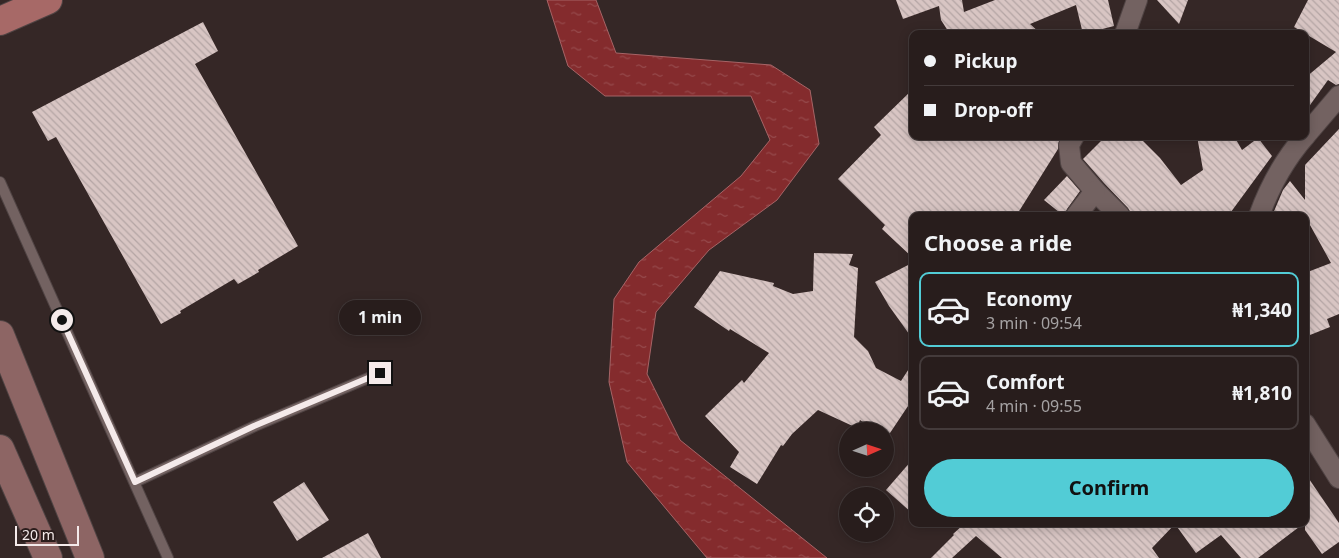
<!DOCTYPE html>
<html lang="en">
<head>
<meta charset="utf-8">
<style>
  body { margin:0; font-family:"Noto Sans",sans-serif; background:#342a29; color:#f1f3f6; height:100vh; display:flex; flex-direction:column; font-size:19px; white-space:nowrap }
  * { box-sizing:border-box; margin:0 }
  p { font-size:16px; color:#a5a2a3 }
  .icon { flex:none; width:28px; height:28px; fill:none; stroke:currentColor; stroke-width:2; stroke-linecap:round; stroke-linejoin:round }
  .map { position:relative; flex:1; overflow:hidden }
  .side { position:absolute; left:909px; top:212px; width:400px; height:315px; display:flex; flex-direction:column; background:#281d1c; border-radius:10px; box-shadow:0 2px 12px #0003,0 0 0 1px #443b3b }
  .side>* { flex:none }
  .top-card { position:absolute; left:909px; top:30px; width:400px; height:110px; border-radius:10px; box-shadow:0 2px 12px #0003,0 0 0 1px #443b3b; display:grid; align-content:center; height:110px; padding:0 15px; background:#281d1c }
  .needle { width:32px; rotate:87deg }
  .tools { position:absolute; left:839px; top:422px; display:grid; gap:10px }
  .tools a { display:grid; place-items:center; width:55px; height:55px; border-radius:50%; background:#281d1c; box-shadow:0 2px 12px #0003,0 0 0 1px #443b3b; font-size:25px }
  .scale { position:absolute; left:15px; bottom:12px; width:64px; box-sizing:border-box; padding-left:5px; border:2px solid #f4eaea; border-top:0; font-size:14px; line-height:18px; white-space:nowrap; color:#f4eaea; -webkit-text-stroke:4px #2b1d1c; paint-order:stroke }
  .end { position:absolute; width:22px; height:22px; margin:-11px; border:6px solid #f4eaea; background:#111; box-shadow:0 0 0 2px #111 }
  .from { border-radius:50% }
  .bubble { position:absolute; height:35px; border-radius:18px; background:#281d1c; box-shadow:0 2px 12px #0003,0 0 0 1px #443b3b; font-size:16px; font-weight:700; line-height:35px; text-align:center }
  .top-card b { display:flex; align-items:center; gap:18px; height:48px; font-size:19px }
  .top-card b+b { border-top:1px solid #443b3b }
  .top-card i { width:12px; height:12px; background:#f1f3f6 }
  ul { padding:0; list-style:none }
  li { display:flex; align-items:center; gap:15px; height:75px; margin:0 10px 8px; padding:0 5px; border:2px solid #443b3b; border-radius:10px }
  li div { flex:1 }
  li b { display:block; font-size:19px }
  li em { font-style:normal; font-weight:700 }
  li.current { border-color:#52ccd6 }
  li>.icon { width:45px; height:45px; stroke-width:1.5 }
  h2 { padding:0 15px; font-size:22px; line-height:60px }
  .cta { display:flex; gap:10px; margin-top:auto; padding:10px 15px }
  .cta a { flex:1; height:58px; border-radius:30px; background:#52ccd6; color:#111; font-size:20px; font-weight:700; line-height:58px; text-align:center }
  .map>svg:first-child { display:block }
  .water { fill:url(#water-ripples); stroke:#a66466 }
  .building { fill:url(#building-back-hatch) }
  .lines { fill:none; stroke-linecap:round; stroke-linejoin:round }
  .lane-casing { stroke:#504444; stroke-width:12 }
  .street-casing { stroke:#504444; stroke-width:22 }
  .secondary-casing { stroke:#504444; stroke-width:30 }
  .primary-casing { stroke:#504444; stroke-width:30 }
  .lane { stroke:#736261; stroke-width:10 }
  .street { stroke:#736261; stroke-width:20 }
  .secondary { stroke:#8d6564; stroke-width:28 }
  .primary { stroke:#a76967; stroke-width:28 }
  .route { stroke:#f4eaea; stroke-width:6 }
</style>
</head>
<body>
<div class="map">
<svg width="1339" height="558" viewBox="0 0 1339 558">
  <defs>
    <pattern id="water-ripples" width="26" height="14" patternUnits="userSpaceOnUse" patternTransform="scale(1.25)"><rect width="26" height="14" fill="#842b2d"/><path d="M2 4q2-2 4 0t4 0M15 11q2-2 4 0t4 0" fill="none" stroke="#964a4c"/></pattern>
    <pattern id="building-back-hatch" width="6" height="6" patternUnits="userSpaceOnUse" patternTransform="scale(1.25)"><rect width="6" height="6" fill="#d8c5c3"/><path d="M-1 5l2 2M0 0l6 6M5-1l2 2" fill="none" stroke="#b4a5a4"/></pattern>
  </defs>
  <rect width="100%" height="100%" fill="#352726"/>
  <path class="water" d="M547,0H596L616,53L771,65L810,90L819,144L777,200L709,250L656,312L647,374L680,440L827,558H707L627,462L609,382L614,299L639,262L741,176L770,140L751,96H605L568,66Z"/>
  <g class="building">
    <path d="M896,0H962L964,12L995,0H1108L1114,26L1083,34L1076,5L1030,24L1041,34H950L941,20L939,6L903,19Z"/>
    <path d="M1157,0H1188L1179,24Z"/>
    <path d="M1308,0H1339V84L1336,85L1328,80L1305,112V78L1336,52L1294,27Z"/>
    <path d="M203,22L218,51L195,64L298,246L258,270L259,272L238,284L234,279L180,311L181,313L161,324L56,137L48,141L32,112Z"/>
    <path d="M912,90V136H1060L1058,149L1016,216H912V257L882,229L885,225L838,179L881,135L874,127Z"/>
    <path d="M1339,129V314L1327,319L1330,327L1305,337V273L1331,263L1305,216H1272L1283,190L1290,181L1305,200V165Z"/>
    <path d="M1106,136H1138L1160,158L1181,185L1203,170L1197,136H1234L1242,150L1258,138L1272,156L1228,216H1132L1128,208L1104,183L1083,159Z"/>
    <path d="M1067,176L1080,191L1067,209L1064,216L1044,200Z"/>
    <path d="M814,253L853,254L849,265L858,268L854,337L868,351L876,368L901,381L912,364V400L886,439L885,431H876L860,420L857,428L818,410L792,434L783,446L781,445L757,484L730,467L739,452L705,416L742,380L744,383L769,353L730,329L729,331L694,307L720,271L774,283L773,286L793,294L813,291Z"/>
    <path d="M912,263V338L889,306L875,282Z"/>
    <path d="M912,460V513L886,490Z"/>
    <path d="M1305,473L1339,523V542L1322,554L1305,530Z"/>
    <path d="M304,482L329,520L297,541L273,502Z"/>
    <path d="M962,524H1303L1258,558H1241L1221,535L1196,553L1175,524L1152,548L1159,558H1002L976,536L952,558H931L954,535L953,534L963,525Z"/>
    <path d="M368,533L381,558H322Z"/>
  </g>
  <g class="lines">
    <defs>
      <g id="lane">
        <path d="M0,182L168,558"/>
        <path d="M135,482L255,426L380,373"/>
      </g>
      <g id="street">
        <path d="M1125,34L1137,0"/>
        <path d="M1074,136L1069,145L1071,163L1095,191L1120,216"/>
        <path d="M1305,136L1339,96"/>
        <path d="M1076,216L1095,191"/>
        <path d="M1259,216C1269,188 1285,159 1305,136"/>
        <path d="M1305,424L1339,478"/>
      </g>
      <g id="secondary">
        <path d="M0,335L90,558"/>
        <path d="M0,449L48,558"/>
      </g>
      <path id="primary" d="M0,21L48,0"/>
    </defs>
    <use href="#lane" class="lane-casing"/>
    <use href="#street" class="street-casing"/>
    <use href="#secondary" class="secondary-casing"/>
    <use href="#primary" class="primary-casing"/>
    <use href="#lane" class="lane"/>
    <use href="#street" class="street"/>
    <use href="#secondary" class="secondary"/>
    <use href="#primary" class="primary"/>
  </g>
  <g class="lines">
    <path class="route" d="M62,320L135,482L254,426L380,373"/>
  </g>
</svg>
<div class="tools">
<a><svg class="needle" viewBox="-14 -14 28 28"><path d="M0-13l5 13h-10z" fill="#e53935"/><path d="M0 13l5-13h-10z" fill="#a5a2a3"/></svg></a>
<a><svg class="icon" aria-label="locate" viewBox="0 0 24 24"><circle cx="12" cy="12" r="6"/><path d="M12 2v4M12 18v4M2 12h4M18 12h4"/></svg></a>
</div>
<div class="scale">20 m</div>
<i class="end from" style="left:62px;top:320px"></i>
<i class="end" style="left:380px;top:373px"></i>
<div class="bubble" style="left:339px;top:300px;width:82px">1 min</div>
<div class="top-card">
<b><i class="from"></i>Pickup</b>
<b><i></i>Drop-off</b>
</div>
<section class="side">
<h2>Choose a ride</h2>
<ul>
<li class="current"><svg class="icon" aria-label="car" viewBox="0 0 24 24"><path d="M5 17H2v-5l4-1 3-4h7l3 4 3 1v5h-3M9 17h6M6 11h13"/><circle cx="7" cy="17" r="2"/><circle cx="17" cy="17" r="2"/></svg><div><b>Economy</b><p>3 min · 09:54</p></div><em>₦1,340</em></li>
<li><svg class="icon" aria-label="car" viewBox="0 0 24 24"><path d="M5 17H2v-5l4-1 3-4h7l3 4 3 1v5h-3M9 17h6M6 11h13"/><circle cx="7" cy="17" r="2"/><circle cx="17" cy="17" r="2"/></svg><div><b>Comfort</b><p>4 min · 09:55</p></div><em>₦1,810</em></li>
</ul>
<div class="cta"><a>Confirm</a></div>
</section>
</div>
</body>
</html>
